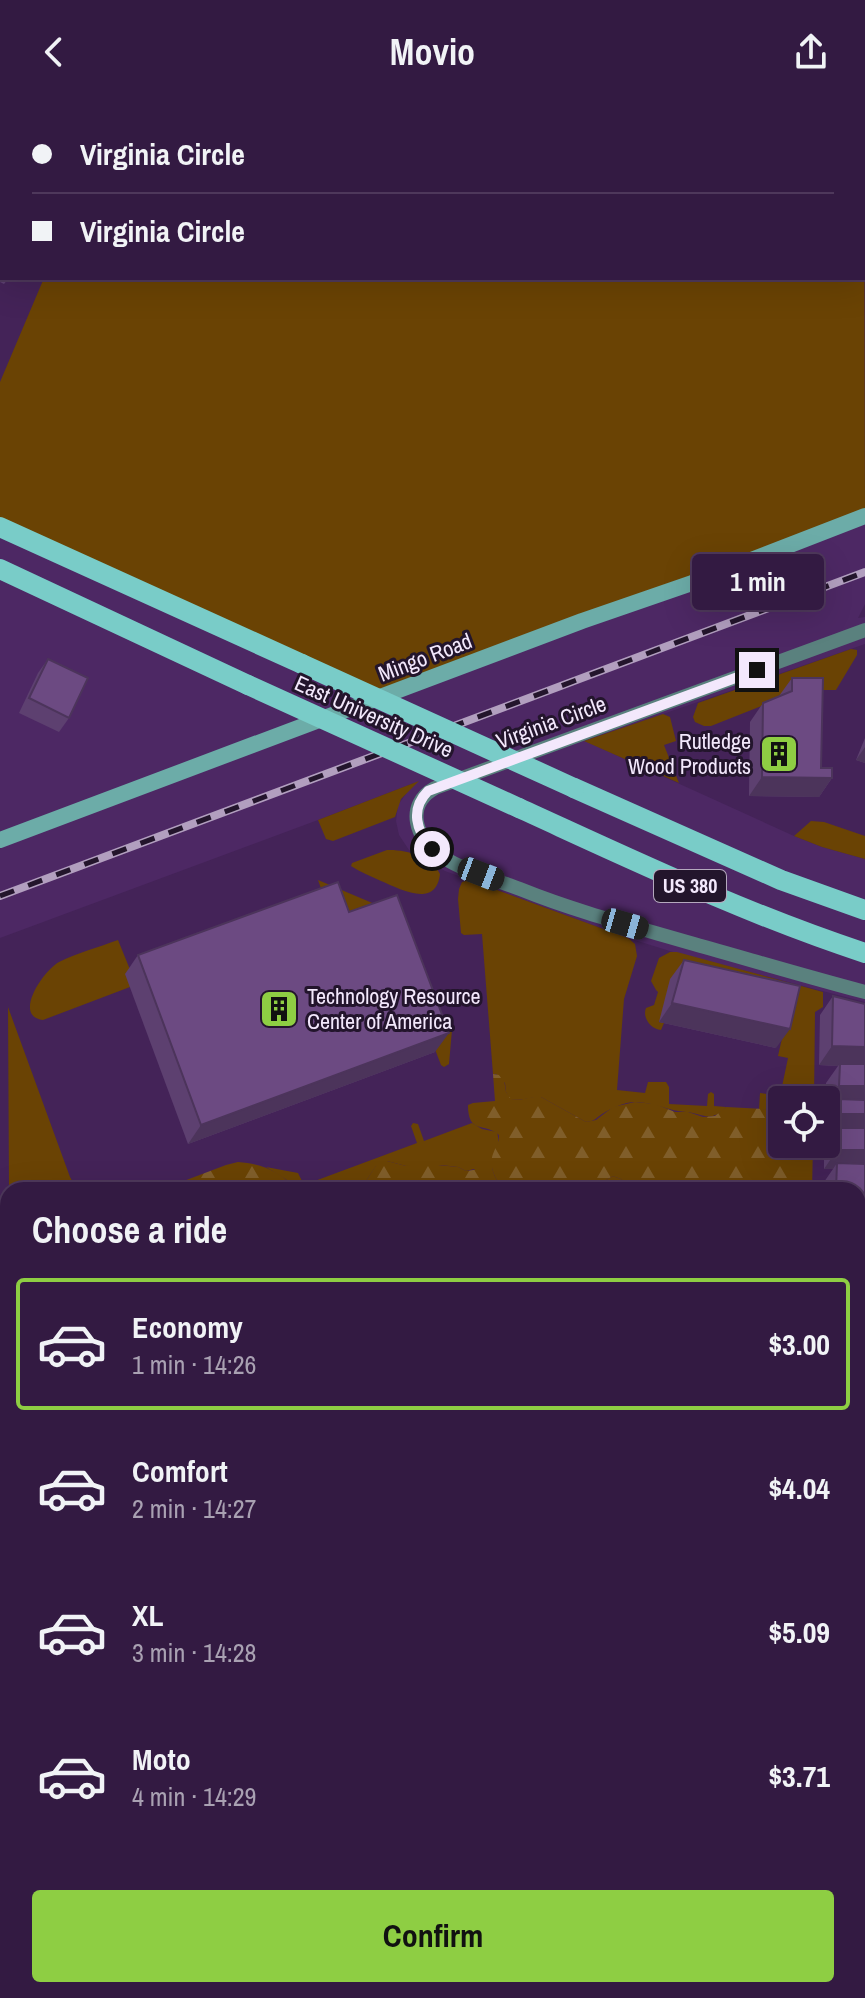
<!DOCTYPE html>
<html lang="en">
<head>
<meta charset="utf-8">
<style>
  body { margin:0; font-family:"Archivo Narrow",sans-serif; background:#3e274d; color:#f1f3f6; height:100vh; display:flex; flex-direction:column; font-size:30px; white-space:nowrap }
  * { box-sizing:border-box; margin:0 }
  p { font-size:26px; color:#a9a1b2 }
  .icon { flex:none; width:44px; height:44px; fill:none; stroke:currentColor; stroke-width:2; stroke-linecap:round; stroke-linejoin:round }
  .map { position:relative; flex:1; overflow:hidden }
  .drawer { position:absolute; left:0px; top:1078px; width:866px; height:816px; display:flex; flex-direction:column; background:#331a42; border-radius:24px 24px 0 0; box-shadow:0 8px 32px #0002,0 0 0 2px #4e385b }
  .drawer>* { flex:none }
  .guide { position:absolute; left:0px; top:0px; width:866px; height:176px; box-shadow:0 8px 32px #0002,0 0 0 2px #4e385b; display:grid; align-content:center; height:176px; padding:0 32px; background:#331a42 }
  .fabs { position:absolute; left:768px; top:982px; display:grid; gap:16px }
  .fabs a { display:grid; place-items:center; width:72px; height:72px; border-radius:8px; background:#331a42; box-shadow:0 8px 32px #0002,0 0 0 2px #4e385b; font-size:40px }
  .end { position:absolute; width:36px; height:36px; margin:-18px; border:10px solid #f3e8fc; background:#111; box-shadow:0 0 0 4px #111 }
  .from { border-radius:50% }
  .bubble { position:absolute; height:56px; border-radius:8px; background:#331a42; box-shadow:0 8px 32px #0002,0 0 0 2px #4e385b; font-size:26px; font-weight:700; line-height:56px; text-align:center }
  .car { position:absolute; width:24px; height:48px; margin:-24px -12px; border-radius:10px; box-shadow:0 0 6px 2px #0007; background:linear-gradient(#222 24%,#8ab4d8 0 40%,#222 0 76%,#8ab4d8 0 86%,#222 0) }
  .guide b { display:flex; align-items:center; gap:28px; height:76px; font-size:30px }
  .guide b+b { border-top:2px solid #4e385b }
  .guide i { width:20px; height:20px; background:#f1f3f6 }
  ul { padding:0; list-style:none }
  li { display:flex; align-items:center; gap:24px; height:132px; margin:0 16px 12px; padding:0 16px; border:4px solid transparent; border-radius:8px }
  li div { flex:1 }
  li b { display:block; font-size:30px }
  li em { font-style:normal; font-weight:700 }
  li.on { border-color:#8ece43 }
  li>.icon { width:72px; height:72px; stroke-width:1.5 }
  h2 { padding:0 32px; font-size:36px; line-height:96px }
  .button { display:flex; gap:16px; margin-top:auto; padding:16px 32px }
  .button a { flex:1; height:92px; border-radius:8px; background:#8ece43; color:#111; font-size:32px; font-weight:700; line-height:92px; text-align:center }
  header { display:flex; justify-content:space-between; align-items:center; height:104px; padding:0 32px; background:#331a42; font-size:36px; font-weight:700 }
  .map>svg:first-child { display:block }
  .built { fill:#4d2864 }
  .green { fill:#6a4304 }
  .forest { fill:url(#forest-firs) }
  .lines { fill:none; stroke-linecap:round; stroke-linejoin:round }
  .stream { stroke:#450216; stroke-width:5 }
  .street { stroke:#5a817e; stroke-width:14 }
  .secondary { stroke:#6caca8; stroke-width:16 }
  .primary { stroke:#79ccc8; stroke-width:20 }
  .rail-casing { stroke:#b29fbf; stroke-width:8 }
  .rail { stroke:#23152c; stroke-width:5; stroke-dasharray:15; stroke-linecap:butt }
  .primary-bridge { stroke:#79ccc8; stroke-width:20 }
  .wall { fill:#5d4070 }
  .shaded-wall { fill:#4c345b }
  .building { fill:#6c4a82; stroke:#4c345b; stroke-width:2 }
  .route { stroke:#f3e8fc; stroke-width:10 }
  .labels { text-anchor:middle; stroke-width:6; stroke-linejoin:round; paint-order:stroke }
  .shield { fill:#23152c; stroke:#b5a9be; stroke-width:2 }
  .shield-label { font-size:20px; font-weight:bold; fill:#f3e8fc }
  .street-label { font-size:22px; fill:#f3e8fc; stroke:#23152c }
  .poi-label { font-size:22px; fill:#f3e8fc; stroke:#23152c; text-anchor:end }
</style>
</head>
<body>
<header><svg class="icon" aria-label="back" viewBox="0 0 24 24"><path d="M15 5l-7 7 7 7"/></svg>Movio<svg class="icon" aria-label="share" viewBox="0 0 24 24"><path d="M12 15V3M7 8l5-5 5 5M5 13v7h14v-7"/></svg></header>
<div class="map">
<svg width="865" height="1894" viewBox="0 0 865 1894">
  <defs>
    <pattern id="forest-firs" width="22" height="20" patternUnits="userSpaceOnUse" patternTransform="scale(2)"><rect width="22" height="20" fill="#6a4304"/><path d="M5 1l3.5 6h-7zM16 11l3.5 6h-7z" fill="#805e2a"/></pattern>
  </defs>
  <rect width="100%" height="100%" fill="#442358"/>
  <path class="built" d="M865,412V500L858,514L865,513V540L585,637L794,732L822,743L865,755V898L673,848L628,834L445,767L409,746L399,731L396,717L398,701L414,679L318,716L0,834V424Z"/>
  <g class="green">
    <path d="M119,0L466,2H118Z"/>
    <path d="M864,7L865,412L376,595L0,423V278L44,174H864Z"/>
    <path d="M851,545L857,546V551L836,586H810L779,595L711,622H704L695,618L693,613L698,599Z"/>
    <path d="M663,610L670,613L676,637L664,641L679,679L584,637Z"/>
    <path d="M419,677L401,695L395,713L333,737L326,735L318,716Z"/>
    <path d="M811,717L824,718L865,732V755L822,743L794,732Z"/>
    <path d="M387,746C405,745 433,753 440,770C436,805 400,785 381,777C371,772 360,768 351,762L352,759Z"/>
    <path d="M318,776L403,812L336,827Z"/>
    <path d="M470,776L628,834L635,840L637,852L624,895L617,986L645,989L648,978H666L669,983V1000L707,1002L708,990L711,988L714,990V1002L726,1003C710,1020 703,1009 686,1008C670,1007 655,999 637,998C627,997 611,1004 602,1010C596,1014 595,1017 586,1018L541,993C530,992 521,998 510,995L506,988L505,979L496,970H493L482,830L464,831L461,829L458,795L459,785L462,778Z"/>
    <path d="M118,836L131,868L130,883L43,916C12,912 44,866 59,858C77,849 99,843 118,836Z"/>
    <path d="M670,848H677L823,888V903L815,908L814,996H782V1006L759,1005L760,989L780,992L788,954L778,952L790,899L659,918L664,919L661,926C651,925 642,914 646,904L654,901L658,888L656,886L651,877L659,854Z"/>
    <path d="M8,903L70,1073L77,1086H9Z"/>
    <path d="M447,920L450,921L452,926L449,960L444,963L441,961L428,927Z"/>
    <path d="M413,1019L418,1020L424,1037L472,1019L482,1025L497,1028C504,1052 478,1053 504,1086H493V1083L474,1065L466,1067L458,1063L441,1061L406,1062L387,1057L376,1062L366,1077L352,1086H296L287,1076L266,1063L298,1069L304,1081L417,1039L411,1022Z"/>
    <path d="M613,1072L621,1075L635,1086H594L604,1077Z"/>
    <path d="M0,1152H8V1221L0,1229Z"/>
    <path d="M8,1394V1464L6,1463L0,1476V1401Z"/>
  </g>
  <g class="forest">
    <path d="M493,970L499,971L504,976L506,988L511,995C521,998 530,991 541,993L586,1018L596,1016L613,1003L635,998L655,1000L675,1008H688L703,1013L715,1012L726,1003L782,1006V1040H813L812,1086H635L621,1075L613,1072L604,1077L594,1086H504C496,1076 488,1063 493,1050C496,1042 499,1039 499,1031C485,1018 468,1031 468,1001L473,999L495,997Z"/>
    <path d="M379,1057H387L406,1062L418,1059L458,1063L466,1067L480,1065L491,1075L493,1086H352L366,1077Z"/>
    <path d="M238,1058C262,1060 280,1067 296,1086H160L226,1061Z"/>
    <rect x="858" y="1156" width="7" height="93"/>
    <path d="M8,1221V1394L0,1401V1229Z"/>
  </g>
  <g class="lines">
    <g class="stream">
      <path d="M858,1185L865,1186"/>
      <path d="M0,1321L8,1312"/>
    </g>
    <g class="street">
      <path d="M865,526L435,684C404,701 416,736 441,752C464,767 494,775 520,785C577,808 636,823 694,840C751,856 808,873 865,888"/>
      <path d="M0,1761H8"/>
      <path d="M649,1894V1886"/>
    </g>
    <path class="secondary" d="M0,736L582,517L692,479L865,412"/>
    <g class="primary">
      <path d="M0,423L302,560"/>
      <path d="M0,465L248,581"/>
      <path d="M574,684L781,776L865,806"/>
      <path d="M519,704C633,756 746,810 865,849"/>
    </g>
    <defs>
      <path id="rail" d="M0,792L865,468"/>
    </defs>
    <use href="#rail" class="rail-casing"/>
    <use href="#rail" class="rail"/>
    <g class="primary-bridge">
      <path d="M302,560L574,684"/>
      <path d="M248,581L519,704"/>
    </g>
  </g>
  <g class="wall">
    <path d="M2,87V128L0,125V88Z"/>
    <path d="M2,130V174H9L4,180L0,178V132Z"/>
    <path d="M48,555L69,614L59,628L19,609L38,569Z"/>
    <path d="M792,574L821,664L832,674L819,693L749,692L750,618L763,599L779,592Z"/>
    <path d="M865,634V659L856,656Z"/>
    <path d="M349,808L435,948L188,1040L125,870L138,851Z"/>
    <path d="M684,856L776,944L659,918L670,875Z"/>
    <path d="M833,892L858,1086H823L824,1078L833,1065H824V1043L834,1029H826V1013L834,1001H826V979L838,962L819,961L820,911Z"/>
    <path d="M859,1885L853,1894H810V1886Z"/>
    <rect x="692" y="1886" width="41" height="8"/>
  </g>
  <g class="shaded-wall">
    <path d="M865,643V659L856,656Z"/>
    <path d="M762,673L832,674L819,693L749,692Z"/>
    <path d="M672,899L790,925L776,944L659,918Z"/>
    <path d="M449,929L435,948L188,1040L201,1021Z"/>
    <path d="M832,942L865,943V962L840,960L838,962L819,961Z"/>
    <path d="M839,982H865V1002L838,995L834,1001H826Z"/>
    <path d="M838,1010H865V1030L838,1024L834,1029H826Z"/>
    <path d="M837,1046H865V1066L837,1059L833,1065H824Z"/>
    <path d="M858,1088L865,1089V1108H858Z"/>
    <rect x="858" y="1128" width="7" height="20"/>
    <path d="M858,1356H865L858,1365Z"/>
    <path d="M858,1399H865L858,1409Z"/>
    <path d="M858,1444H865L858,1453Z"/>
    <path d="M858,1488H864L858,1497Z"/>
    <path d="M859,1885L853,1894H811L816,1886Z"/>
    <path d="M698,1886H703L697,1894H692Z"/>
    <path d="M752,1886H768L766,1888H751Z"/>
  </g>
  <g class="building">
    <path d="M2,130V166L0,165V135Z"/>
    <path d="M48,555L88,574L69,614L29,594Z"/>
    <path d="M792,574H823L821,664H832V674L762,673L763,599L792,587Z"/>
    <path d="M338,778L349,808L397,791L449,929L201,1021L138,851Z"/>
    <path d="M684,856L800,882L790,925L672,899Z"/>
    <path d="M833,892L865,900V943L832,942Z"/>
    <path d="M840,960H865V982H839Z"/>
    <path d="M838,995L865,996V1010H838Z"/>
    <path d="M838,1024H865V1046H837Z"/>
    <path d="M837,1059L865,1060V1089L858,1088V1086H836Z"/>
    <rect x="858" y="1106" width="7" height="22"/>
    <rect x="858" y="1325" width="7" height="16"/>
    <rect x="858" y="1344" width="7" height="12"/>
    <rect x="858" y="1369" width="7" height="15"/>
    <rect x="858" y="1388" width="7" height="11"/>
    <rect x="858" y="1413" width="7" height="16"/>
    <rect x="858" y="1432" width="7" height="12"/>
    <rect x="858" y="1458" width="6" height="16"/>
    <rect x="858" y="1477" width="6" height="11"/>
    <rect x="858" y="1501" width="6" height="16"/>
    <path d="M858,1520L864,1521L863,1532H858Z"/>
    <rect x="858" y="1546" width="5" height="16"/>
    <rect x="858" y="1565" width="5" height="11"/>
    <rect x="858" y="1590" width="5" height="15"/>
    <rect x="858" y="1609" width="5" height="11"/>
    <rect x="858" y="1634" width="4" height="15"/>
    <rect x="858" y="1653" width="4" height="11"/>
    <path d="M858,1678H862L861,1694L858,1693Z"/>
    <rect x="858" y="1697" width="3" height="12"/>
    <path d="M858,1727H863L861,1756H858Z"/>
    <rect x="858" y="1766" width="3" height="16"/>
    <rect x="0" y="1782" width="4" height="22"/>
    <rect x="858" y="1785" width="3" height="12"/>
    <rect x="858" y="1810" width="2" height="16"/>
    <path d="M858,1855H860L859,1871H858Z"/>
    <rect x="703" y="1886" width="30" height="8"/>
    <rect x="582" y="1888" width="37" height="6"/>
  </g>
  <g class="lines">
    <path class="route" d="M432,745C416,727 410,705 428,687L757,566"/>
  </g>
  <defs>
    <symbol id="building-square" viewBox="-11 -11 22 22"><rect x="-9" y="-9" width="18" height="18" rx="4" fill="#8ece43" stroke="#23152c"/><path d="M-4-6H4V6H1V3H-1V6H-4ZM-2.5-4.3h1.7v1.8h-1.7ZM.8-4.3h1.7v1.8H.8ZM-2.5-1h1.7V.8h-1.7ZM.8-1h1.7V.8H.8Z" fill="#111"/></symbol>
  </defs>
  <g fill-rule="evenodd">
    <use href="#building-square" x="757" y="628" width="44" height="44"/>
    <use href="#building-square" x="257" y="883" width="44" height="44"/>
  </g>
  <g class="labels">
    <rect class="shield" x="654" y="766" width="72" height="32" rx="6"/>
    <g class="shield-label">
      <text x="690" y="789">US 380</text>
    </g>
    <g class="street-label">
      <text transform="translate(425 553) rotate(-21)" y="8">Mingo Road</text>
      <text transform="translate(374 612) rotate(24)" y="8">East University Drive</text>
      <text transform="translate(551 618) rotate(-20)" y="8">Virginia Circle</text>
    </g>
    <g class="poi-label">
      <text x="751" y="645">Rutledge<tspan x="751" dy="25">Wood Products</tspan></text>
      <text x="307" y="900" text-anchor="start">Technology Resource<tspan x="307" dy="25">Center of America</tspan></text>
    </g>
  </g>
</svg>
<div class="fabs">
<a><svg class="icon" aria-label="locate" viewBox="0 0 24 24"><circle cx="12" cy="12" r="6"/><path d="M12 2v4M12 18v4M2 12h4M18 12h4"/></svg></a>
</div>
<i class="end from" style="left:432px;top:745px"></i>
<i class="end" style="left:757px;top:566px"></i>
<div class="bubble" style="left:692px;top:450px;width:132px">1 min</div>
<i class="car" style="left:481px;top:770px;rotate:111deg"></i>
<i class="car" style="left:625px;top:820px;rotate:106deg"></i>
<div class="guide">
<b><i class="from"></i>Virginia Circle</b>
<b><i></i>Virginia Circle</b>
</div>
<section class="drawer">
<h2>Choose a ride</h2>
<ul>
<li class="on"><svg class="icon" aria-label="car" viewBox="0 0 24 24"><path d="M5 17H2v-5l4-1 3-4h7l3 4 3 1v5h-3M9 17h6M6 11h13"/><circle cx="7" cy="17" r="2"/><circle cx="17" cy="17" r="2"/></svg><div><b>Economy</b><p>1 min · 14:26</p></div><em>$3.00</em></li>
<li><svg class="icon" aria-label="car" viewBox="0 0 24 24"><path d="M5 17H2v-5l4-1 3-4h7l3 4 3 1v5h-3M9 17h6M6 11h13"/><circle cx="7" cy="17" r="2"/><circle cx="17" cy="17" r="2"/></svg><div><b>Comfort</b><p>2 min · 14:27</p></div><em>$4.04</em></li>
<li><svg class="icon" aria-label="car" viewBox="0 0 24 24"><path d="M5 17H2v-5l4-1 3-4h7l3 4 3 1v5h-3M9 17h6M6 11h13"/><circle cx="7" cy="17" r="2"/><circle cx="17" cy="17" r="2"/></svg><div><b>XL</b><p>3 min · 14:28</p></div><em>$5.09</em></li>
<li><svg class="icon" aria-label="car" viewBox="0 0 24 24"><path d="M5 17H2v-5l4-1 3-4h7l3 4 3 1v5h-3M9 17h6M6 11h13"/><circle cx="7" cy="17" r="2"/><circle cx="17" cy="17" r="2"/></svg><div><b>Moto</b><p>4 min · 14:29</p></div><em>$3.71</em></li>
</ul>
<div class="button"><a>Confirm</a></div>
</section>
</div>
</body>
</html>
